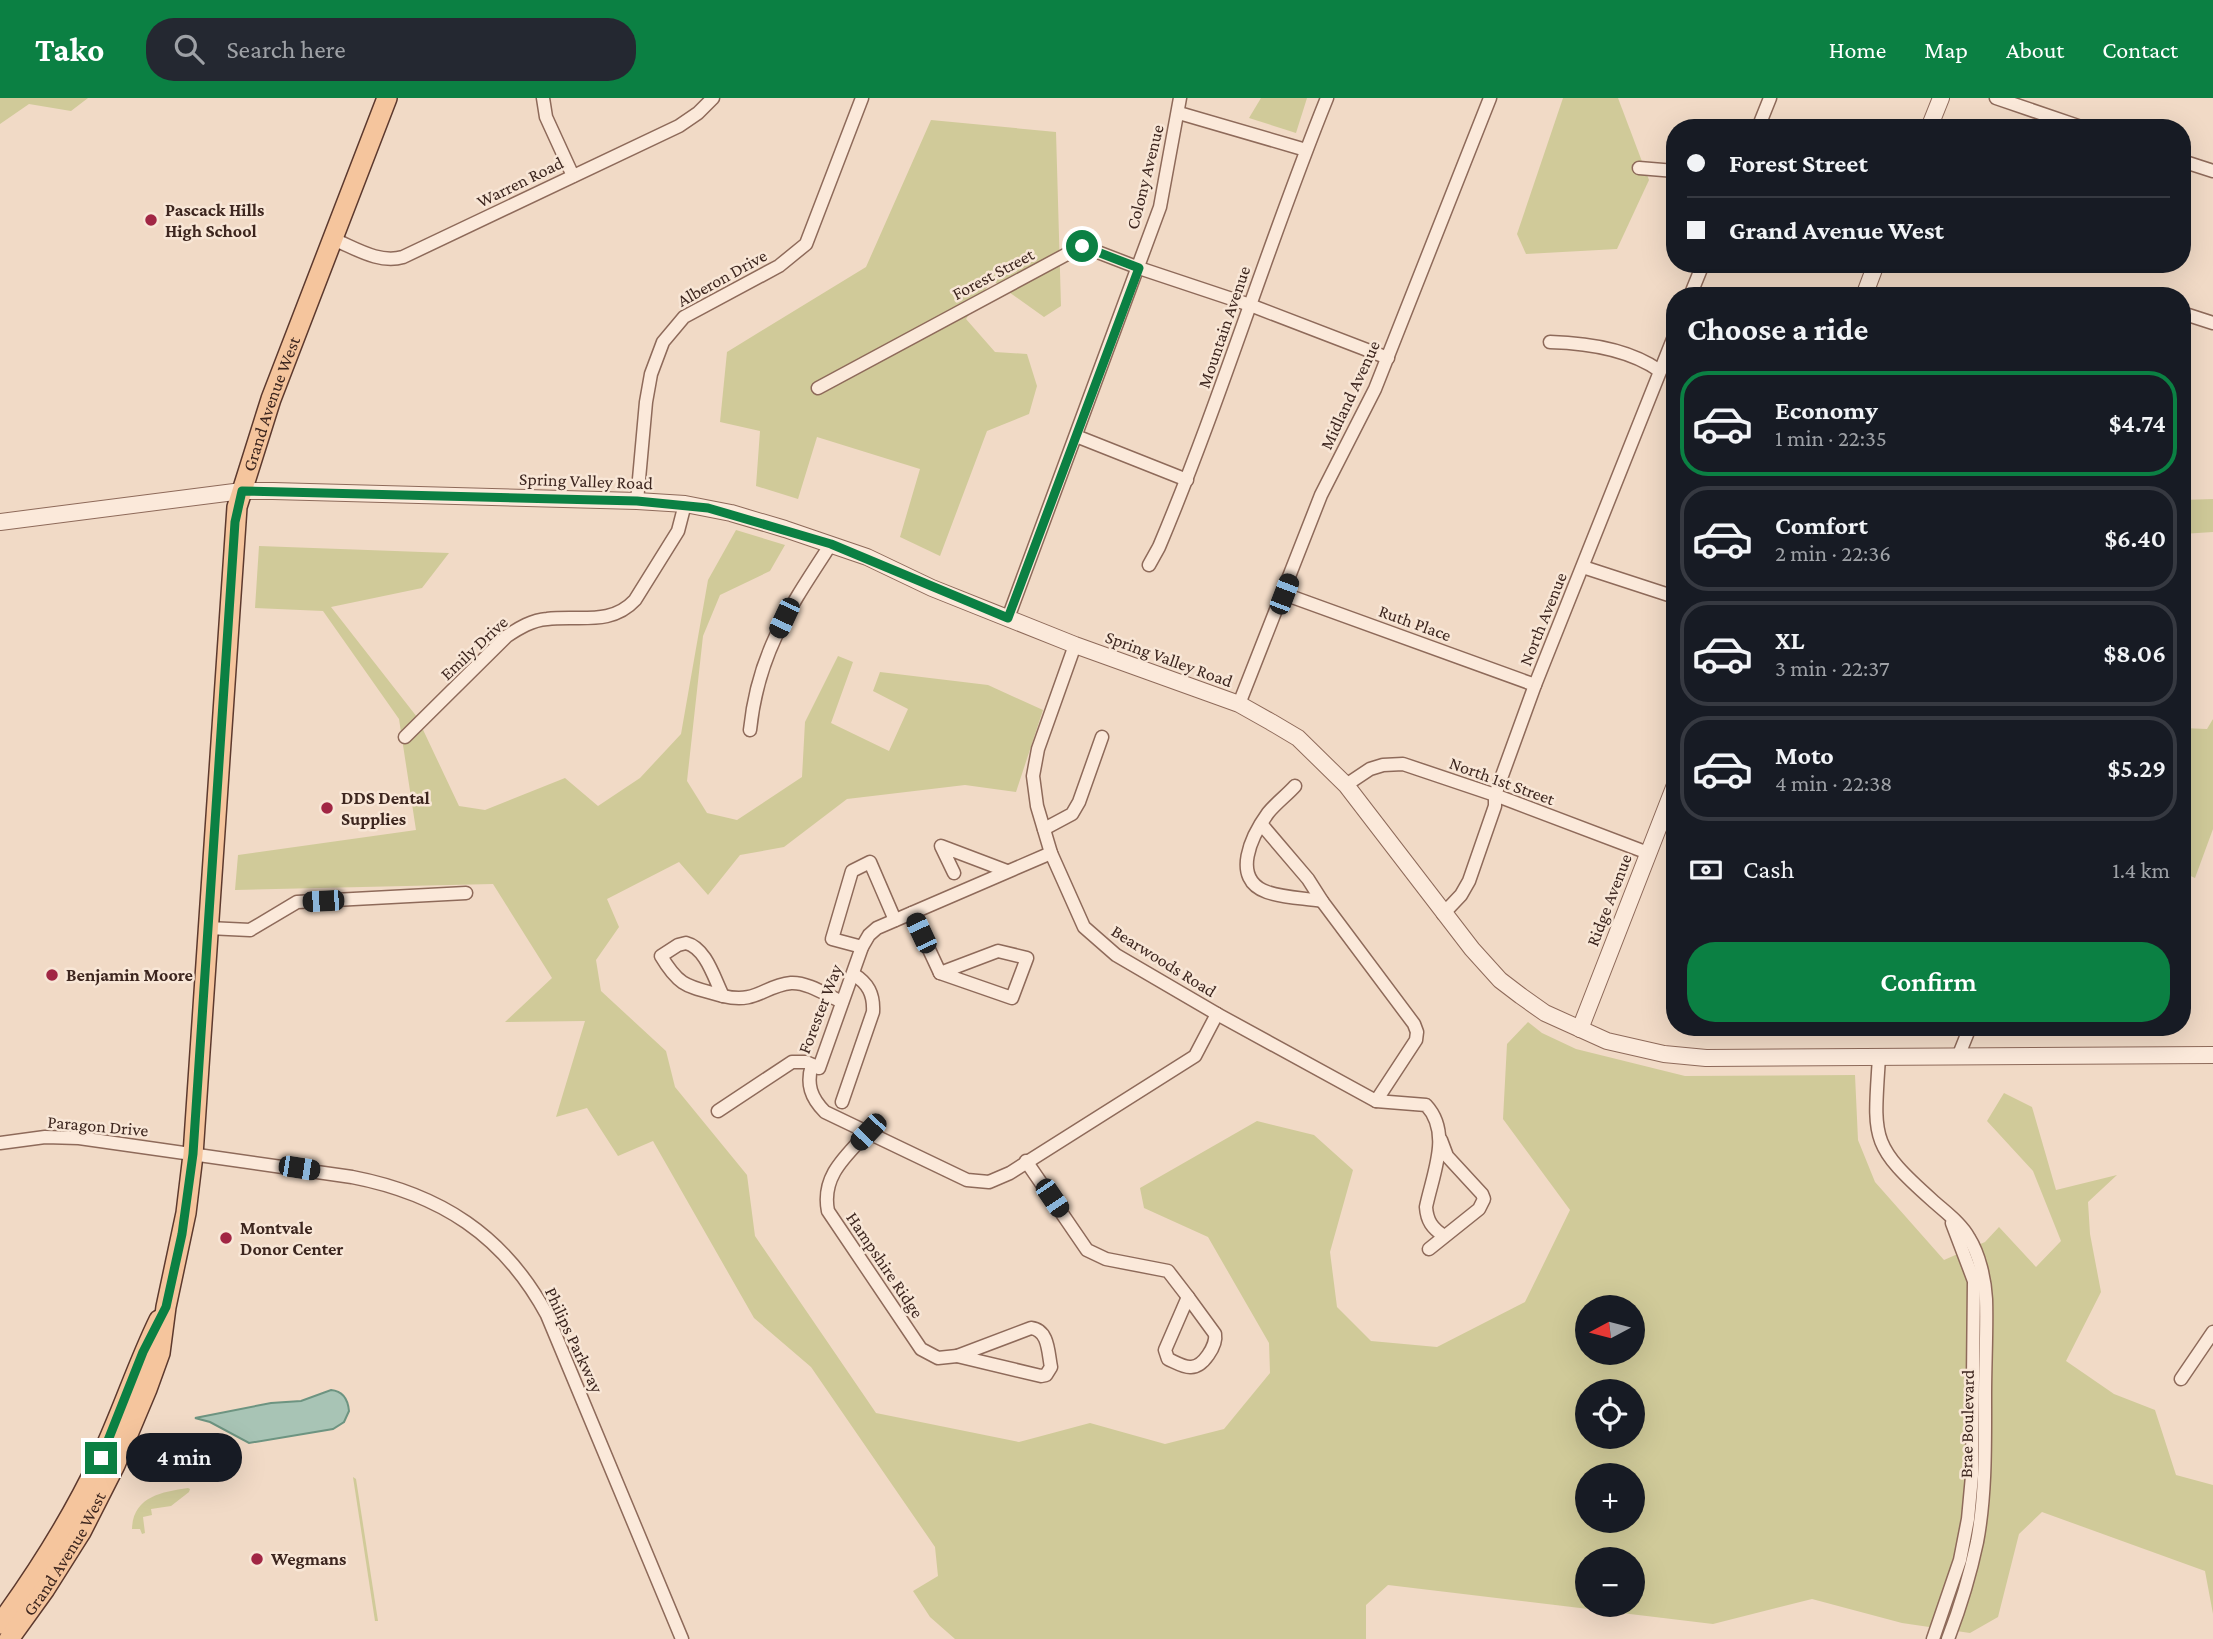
<!DOCTYPE html>
<html lang="en">
<head>
<meta charset="utf-8">
<style>
  body { margin:0; font-family:"Crimson Pro",serif; background:#242831; color:#f1f3f6; height:100vh; display:flex; flex-direction:column; font-size:26px; white-space:nowrap }
  * { box-sizing:border-box; margin:0 }
  p { font-size:23px; color:#9ea1a6 }
  .icon { flex:none; width:38px; height:38px; fill:none; stroke:currentColor; stroke-width:2; stroke-linecap:round; stroke-linejoin:round }
  .map { position:relative; flex:1; overflow:hidden }
  .side { position:absolute; left:1666px; top:189px; width:525px; height:749px; display:flex; flex-direction:column; background:#171b24; border-radius:28px; box-shadow:0 7px 28px #0002 }
  .side>* { flex:none }
  .banner { position:absolute; left:1666px; top:21px; width:525px; height:154px; border-radius:28px; box-shadow:0 7px 28px #0002; display:grid; align-content:center; height:154px; padding:0 21px; background:#171b24 }
  .needle { width:46px; rotate:263deg }
  .fabs { position:absolute; left:1575px; top:1197px; display:grid; gap:14px }
  .fabs a { display:grid; place-items:center; width:70px; height:70px; border-radius:50%; background:#171b24; box-shadow:0 7px 28px #0002; font-size:35px }
  .end { position:absolute; width:32px; height:32px; margin:-16px; border:9px solid #0b8043; background:#fff; box-shadow:0 0 0 4px #fff }
  .from { border-radius:50% }
  .bubble { position:absolute; height:49px; border-radius:24px; background:#171b24; box-shadow:0 7px 28px #0002; font-size:23px; font-weight:600; line-height:49px; text-align:center }
  .car { position:absolute; width:21px; height:42px; margin:-21px -10px; border-radius:9px; box-shadow:0 0 5px 2px #0007; background:linear-gradient(#222 24%,#8ab4d8 0 40%,#222 0 76%,#8ab4d8 0 86%,#222 0) }
  .banner b { display:flex; align-items:center; gap:24px; height:66px; font-size:26px }
  .banner b+b { border-top:2px solid #363941 }
  .banner i { width:18px; height:18px; background:#f1f3f6 }
  ul { padding:0; list-style:none }
  li { display:flex; align-items:center; gap:21px; height:105px; margin:0 14px 10px; padding:0 7px; border:4px solid #363941; border-radius:28px }
  li div { flex:1 }
  li b { display:block; font-size:26px }
  li em { font-style:normal; font-weight:600 }
  li.active { border-color:#0b8043 }
  li>.icon { width:63px; height:63px; stroke-width:1.5 }
  h2 { padding:0 21px; font-size:32px; line-height:84px }
  .pay { display:flex; align-items:center; gap:18px; height:77px; padding:0 21px; font-size:26px }
  .pay p { margin-inline-start:auto }
  .button { display:flex; gap:14px; margin-top:auto; padding:14px 21px }
  .button a { flex:1; height:80px; border-radius:28px; background:#0b8043; color:#fff; font-size:28px; font-weight:600; line-height:80px; text-align:center }
  header { display:flex; align-items:center; gap:42px; box-sizing:border-box; height:98px; padding:0 35px; background:#0b8043; color:#fff }
  header strong { font-size:33px }
  nav { display:flex; gap:38px; margin-inline-start:auto; font-size:24px }
  .search { width:490px; height:63px; background:#242831; display:flex; align-items:center; gap:18px; box-sizing:border-box; padding:0 24px; border-radius:28px; color:#9ea1a6; font-size:26px }
  .map>svg:first-child { display:block }
  .green { fill:#d0ca99; fill-rule:evenodd }
  .water { fill:#a8c4b5; stroke:#6d9481; stroke-width:2 }
  .lines { fill:none; stroke-linecap:round; stroke-linejoin:round }
  .minor-casing { stroke:#8e6a5a; stroke-width:15 }
  .tertiary-casing { stroke:#8e6a5a; stroke-width:18 }
  .primary-casing { stroke:#5c392e; stroke-width:22 }
  .minor { stroke:#fbe9da; stroke-width:12 }
  .tertiary { stroke:#fbe9da; stroke-width:16 }
  .primary { stroke:#f5c59d; stroke-width:19 }
  .route { stroke:#0b8043; stroke-width:9 }
  .poi-dot { fill:#a12644; stroke:#f8e6d6; stroke-width:2.5 }
  .labels { text-anchor:middle; stroke-width:5; stroke-linejoin:round; paint-order:stroke }
  .street-label { font-size:18px; fill:#3d261f; stroke:#f8e6d6 }
  .poi-label { font-size:18px; font-weight:bold; fill:#3d261f; stroke:#f8e6d6; text-anchor:start }
</style>
</head>
<body>
<header>
<strong>Tako</strong>
<div class="search"><svg class="icon" aria-label="search" viewBox="0 0 24 24"><circle cx="10" cy="10" r="6"/><path d="M15 15l6 6"/></svg>Search here</div>
<nav><a>Home</a><a>Map</a><a>About</a><a>Contact</a></nav>
</header>
<div class="map">
<svg width="2213" height="1541" viewBox="0 0 2213 1541">
  <rect width="100%" height="100%" fill="#f1dac6"/>
  <g class="green">
    <path d="M0,0H88L71,13L29,6L0,26Z"/>
    <path d="M1261,0H1307L1296,35L1249,20Z"/>
    <path d="M1563,0H1618L1649,82L1617,151L1526,156L1517,136Z"/>
    <path d="M931,22L1056,34L1061,208L1044,219L992,182L966,221L995,254L1027,256L1037,288L1029,316L987,333L940,458L900,439L920,371L817,339L798,401L756,388L760,333L720,324L727,254L866,169Z"/>
    <path d="M2213,401V434L2182,436V402Z"/>
    <path d="M736,432L785,447L770,473L720,497L703,538L687,683L707,715L737,722L802,679L805,624L838,558L853,564L831,625L889,653L908,611L873,593L880,574L988,587L1043,612L1016,694L965,687L847,701L784,749L740,757L708,797L679,764L607,801L619,829L596,862L601,893L666,953L675,989L747,1077L755,1138L876,1315L1019,1344L1090,1325L1165,1346L1224,1331L1270,1275L1269,1245L1208,1139L1144,1110L1140,1090L1257,1023L1314,1037L1353,1072L1330,1154L1337,1209L1371,1243L1437,1249L1525,1204L1570,1112L1503,1021L1507,946L1528,924L1542,935L1576,951L1685,978L1855,977L1858,1042L1875,1084L1944,1162L1985,1144L1999,1129L2036,1169L2061,1143L2033,1073L1987,1023L2004,995L2032,1009L2056,1092L2117,1077L2088,1104L2090,1136L2101,1194L2066,1263L2114,1296L2155,1312L2176,1377L2213,1387V1516L2205,1473L2042,1414L2019,1436L1998,1519L1970,1535L1902,1525L1812,1501L1713,1526L1388,1487L1366,1507V1541H955L930,1519L913,1493L938,1478L935,1449L811,1269L754,1220L653,1043L618,1058L587,1010L556,1019L585,923L505,924L552,880L493,786L235,792L238,757L416,732L399,621L323,513L255,510L259,448L449,455L422,490L331,509L417,619L459,708L485,712L565,680L598,708L640,680L681,636L708,482ZM1587,1209H1633V1255H1587ZM1587,1293H1633V1339H1587ZM1587,1377H1633V1423H1587ZM1587,1461H1633V1507H1587Z"/>
    <path d="M2213,621V731L2195,780L2182,774V630L2207,631Z"/>
    <path d="M353,1379L356,1381L378,1523H375Z"/>
    <path d="M188,1390L190,1391L189,1394L171,1408L151,1411L152,1417L143,1419L145,1435L142,1436L140,1431H132C133,1399 161,1394 188,1390Z"/>
  </g>
  <path class="water" d="M331,1292C343,1293 348,1302 349,1313L344,1324L333,1331L249,1345L210,1324L195,1320L271,1305L301,1303Z"/>
  <g class="lines">
    <defs>
      <g id="minor">
        <path d="M543,0L546,19L573,78"/>
        <path d="M1996,0L2084,30"/>
        <path d="M1179,15L1306,52"/>
        <path d="M1758,30L1770,0"/>
        <path d="M2182,63L2213,73"/>
        <path d="M1639,70L1675,73"/>
        <path d="M333,141C355,150 379,166 403,159L679,28L698,15L713,0"/>
        <path d="M1690,198L1703,166"/>
        <path d="M2182,215L2213,225"/>
        <path d="M1550,244C1587,245 1629,251 1660,273"/>
        <path d="M818,290L1082,148L1139,170L1250,207L1388,260"/>
        <path d="M1076,338L1187,382"/>
        <path d="M637,403L646,304L651,276L663,244L684,219L779,168L806,146L862,0"/>
        <path d="M1149,467L1159,449C1221,302 1267,148 1327,0"/>
        <path d="M1583,469L1675,499"/>
        <path d="M1284,496L1535,587"/>
        <path d="M1008,520L1160,109L1180,0"/>
        <path d="M1075,547L1038,651L1033,678L1037,708L1051,755L1084,829L1116,857L1217,916L1376,1003L1426,1007C1452,1035 1433,1075 1426,1109C1427,1123 1432,1130 1444,1138"/>
        <path d="M1239,606L1321,397L1375,291L1490,0"/>
        <path d="M750,632C758,554 790,509 831,446"/>
        <path d="M405,639L507,538C519,530 532,522 547,521C579,517 611,528 635,502L678,433L685,406"/>
        <path d="M1346,687L1370,671L1383,667L1403,666L1495,697L1648,755"/>
        <path d="M1295,688C1287,697 1276,705 1268,715C1252,737 1230,781 1267,794C1284,800 1304,800 1322,803"/>
        <path d="M1262,727L1308,781L1322,803L1414,926L1417,934L1416,942L1376,1003"/>
        <path d="M1044,731L1072,716L1079,704L1102,639"/>
        <path d="M954,775L941,748L1007,773"/>
        <path d="M912,815L940,875"/>
        <path d="M1443,816L1461,797L1469,783L1495,708V697L1535,587L1675,236"/>
        <path d="M208,830L250,832L297,804L466,795"/>
        <path d="M686,845C706,850 714,880 723,898C688,888 680,890 661,858L678,847Z"/>
        <path d="M862,849L832,841L852,773L870,764L895,822"/>
        <path d="M998,853L1027,860L1012,900L940,875Z"/>
        <path d="M723,898C757,906 763,888 791,885C808,884 828,898 842,904"/>
        <path d="M1879,959C1874,1040 1869,1046 1932,1102C1944,1113 1961,1125 1969,1140C1979,1156 1985,1181 1986,1201C1987,1232 1985,1265 1985,1296C1985,1345 1986,1396 1977,1444C1970,1477 1960,1510 1948,1541"/>
        <path d="M1958,959L1970,929"/>
        <path d="M812,967C806,986 811,1000 825,1014L967,1082L989,1084L1010,1075L1195,958L1217,916"/>
        <path d="M842,1004L873,914C874,896 868,885 853,876"/>
        <path d="M718,1013L792,964H806L819,970L862,849L869,837L877,830L1051,755"/>
        <path d="M868,1034C846,1058 821,1078 828,1113L921,1251L938,1260L957,1258"/>
        <path d="M0,1045L45,1039L79,1040L352,1079C440,1096 504,1137 547,1217L682,1541"/>
        <path d="M1026,1063L1087,1152L1106,1161L1168,1173L1188,1199"/>
        <path d="M1429,1151L1479,1111L1484,1101L1482,1096L1447,1058L1441,1042"/>
        <path d="M1188,1199L1215,1236C1217,1247 1203,1270 1190,1269C1183,1269 1175,1264 1168,1261L1165,1252Z"/>
        <path d="M1031,1230C1049,1232 1048,1255 1051,1269L1046,1277L1041,1278L957,1258Z"/>
        <path d="M2181,1281L2213,1234"/>
        <path d="M1933,1541L1960,1462L1968,1421L1972,1378L1974,1183L1952,1125"/>
      </g>
      <g id="tertiary">
        <path d="M1929,30L1941,0"/>
        <path d="M1864,198L1876,166"/>
        <path d="M0,424L242,393H273L637,403L685,406L731,415L785,431L867,459L932,490L1075,547L1239,606L1271,624L1298,640L1346,687L1472,851L1500,882L1521,898L1545,915L1607,943L1664,956L1706,960L2213,957"/>
        <path d="M1580,931L1675,687"/>
      </g>
      <g id="primary">
        <path d="M0,1526C38,1474 72,1420 100,1361C122,1315 137,1267 159,1222"/>
        <path id="s1" d="M9,1541L45,1491L81,1434L115,1367L147,1291L160,1255L166,1209L186,1115L193,1057L237,409L271,301L387,0"/>
      </g>
    </defs>
    <use href="#minor" class="minor-casing"/>
    <use href="#tertiary" class="tertiary-casing"/>
    <use href="#primary" class="primary-casing"/>
    <use href="#minor" class="minor"/>
    <use href="#tertiary" class="tertiary"/>
    <use href="#primary" class="primary"/>
  </g>
  <g class="lines">
    <path class="route" d="M101,1360L143,1254L166,1209L182,1136L193,1056L235,424L242,393L637,403L708,410L831,446L1008,520L1139,170L1082,148"/>
  </g>
  <g class="poi-dot">
    <circle cx="151" cy="122" r="7"/>
    <circle cx="327" cy="710" r="7"/>
    <circle cx="52" cy="877" r="7"/>
    <circle cx="226" cy="1140" r="7"/>
    <circle cx="257" cy="1461" r="7"/>
  </g>
  <g class="labels">
    <g class="street-label">
      <text transform="translate(1145 79) rotate(-76)" y="6">Colony Avenue</text>
      <text transform="translate(520 84) rotate(-26)" y="6">Warren Road</text>
      <text transform="translate(993 176) rotate(-28)" y="6">Forest Street</text>
      <text transform="translate(722 180) rotate(-29)" y="6">Alberon Drive</text>
      <text transform="translate(1224 229) rotate(-71)" y="6">Mountain Avenue</text>
      <text transform="translate(1350 297) rotate(-65)" y="6">Midland Avenue</text>
      <text dy="6" stroke="none"><textPath href="#s1" startOffset="1284">Grand Avenue West</textPath></text>
      <text transform="translate(586 383) rotate(2)" y="6">Spring Valley Road</text>
      <text transform="translate(1543 521) rotate(-68)" y="6">North Avenue</text>
      <text transform="translate(1415 525) rotate(20)" y="6">Ruth Place</text>
      <text transform="translate(474 550) rotate(-43)" y="6">Emily Drive</text>
      <text transform="translate(1169 561) rotate(20)" y="6">Spring Valley Road</text>
      <text transform="translate(1502 683) rotate(20)" y="6">North 1st Street</text>
      <text transform="translate(1609 802) rotate(-69)" y="6">Ridge Avenue</text>
      <text transform="translate(1164 863) rotate(32)" y="6">Bearwoods Road</text>
      <text transform="translate(820 911) rotate(-69)" y="6">Forester Way</text>
      <text transform="translate(98 1028) rotate(5)" y="6">Paragon Drive</text>
      <text transform="translate(885 1167) rotate(56)" y="6">Hampshire Ridge</text>
      <text transform="translate(574 1242) rotate(65)" y="6">Philips Parkway</text>
      <text transform="translate(1967 1326) rotate(-89)" y="6">Brae Boulevard</text>
      <text dy="6" stroke="none"><textPath href="#s1" startOffset="102">Grand Avenue West</textPath></text>
    </g>
    <g class="poi-label">
      <text x="165" y="118">Pascack Hills<tspan x="165" dy="21">High School</tspan></text>
      <text x="341" y="706">DDS Dental<tspan x="341" dy="21">Supplies</tspan></text>
      <text x="66" y="883">Benjamin Moore</text>
      <text x="240" y="1136">Montvale<tspan x="240" dy="21">Donor Center</tspan></text>
      <text x="271" y="1467">Wegmans</text>
    </g>
  </g>
</svg>
<div class="fabs">
<a><svg class="needle" viewBox="-14 -14 28 28"><path d="M0-13l5 13h-10z" fill="#e53935"/><path d="M0 13l5-13h-10z" fill="#9ea1a6"/></svg></a>
<a><svg class="icon" aria-label="locate" viewBox="0 0 24 24"><circle cx="12" cy="12" r="6"/><path d="M12 2v4M12 18v4M2 12h4M18 12h4"/></svg></a>
<a>+</a>
<a>−</a>
</div>
<i class="end from" style="left:1082px;top:148px"></i>
<i class="end" style="left:101px;top:1360px"></i>
<div class="bubble" style="left:126px;top:1335px;width:116px">4 min</div>
<i class="car" style="left:1284px;top:496px;rotate:21deg"></i>
<i class="car" style="left:784px;top:520px;rotate:205deg"></i>
<i class="car" style="left:323px;top:803px;rotate:267deg"></i>
<i class="car" style="left:921px;top:835px;rotate:335deg"></i>
<i class="car" style="left:868px;top:1034px;rotate:223deg"></i>
<i class="car" style="left:299px;top:1070px;rotate:99deg"></i>
<i class="car" style="left:1052px;top:1100px;rotate:146deg"></i>
<div class="banner">
<b><i class="from"></i>Forest Street</b>
<b><i></i>Grand Avenue West</b>
</div>
<section class="side">
<h2>Choose a ride</h2>
<ul>
<li class="active"><svg class="icon" aria-label="car" viewBox="0 0 24 24"><path d="M5 17H2v-5l4-1 3-4h7l3 4 3 1v5h-3M9 17h6M6 11h13"/><circle cx="7" cy="17" r="2"/><circle cx="17" cy="17" r="2"/></svg><div><b>Economy</b><p>1 min · 22:35</p></div><em>$4.74</em></li>
<li><svg class="icon" aria-label="car" viewBox="0 0 24 24"><path d="M5 17H2v-5l4-1 3-4h7l3 4 3 1v5h-3M9 17h6M6 11h13"/><circle cx="7" cy="17" r="2"/><circle cx="17" cy="17" r="2"/></svg><div><b>Comfort</b><p>2 min · 22:36</p></div><em>$6.40</em></li>
<li><svg class="icon" aria-label="car" viewBox="0 0 24 24"><path d="M5 17H2v-5l4-1 3-4h7l3 4 3 1v5h-3M9 17h6M6 11h13"/><circle cx="7" cy="17" r="2"/><circle cx="17" cy="17" r="2"/></svg><div><b>XL</b><p>3 min · 22:37</p></div><em>$8.06</em></li>
<li><svg class="icon" aria-label="car" viewBox="0 0 24 24"><path d="M5 17H2v-5l4-1 3-4h7l3 4 3 1v5h-3M9 17h6M6 11h13"/><circle cx="7" cy="17" r="2"/><circle cx="17" cy="17" r="2"/></svg><div><b>Moto</b><p>4 min · 22:38</p></div><em>$5.29</em></li>
</ul>
<div class="pay"><svg class="icon" aria-label="cash" viewBox="0 0 24 24"><path d="M3 7h18v10H3z"/><circle cx="12" cy="12" r="2"/></svg>Cash<p>1.4 km</p></div>
<div class="button"><a>Confirm</a></div>
</section>
</div>
</body>
</html>
